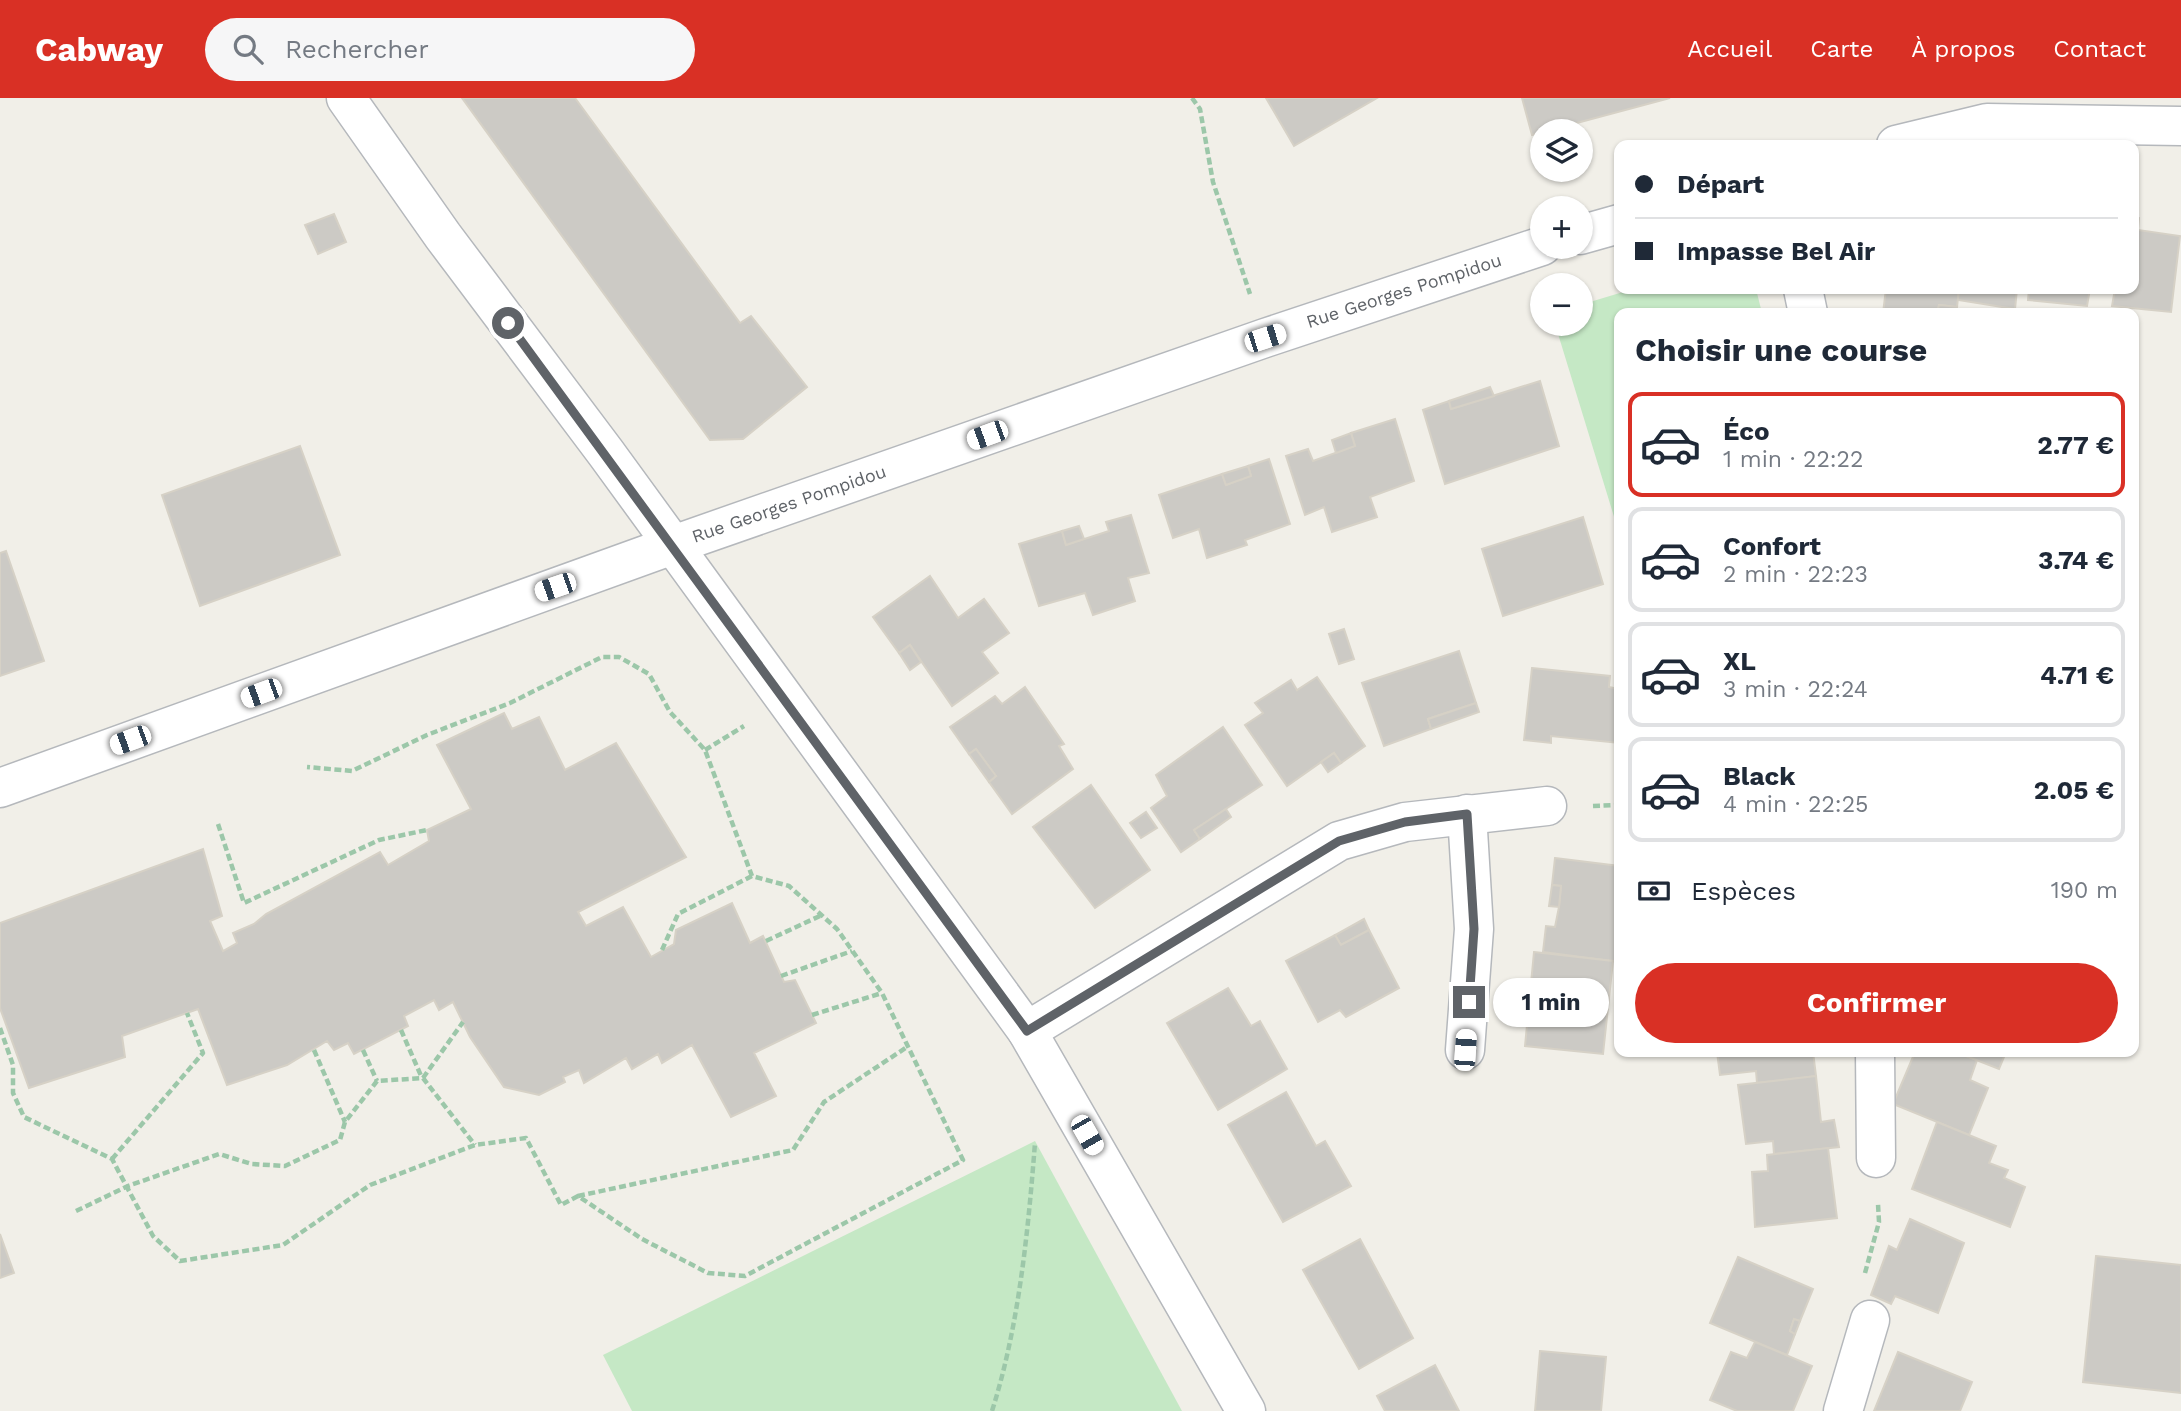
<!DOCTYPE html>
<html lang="fr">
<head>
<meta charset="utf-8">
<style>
  body { margin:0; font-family:"Work Sans",sans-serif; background:#f6f6f7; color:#1f2937; height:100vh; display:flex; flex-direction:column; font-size:26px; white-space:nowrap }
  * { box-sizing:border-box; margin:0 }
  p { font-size:23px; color:#747a83 }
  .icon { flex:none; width:38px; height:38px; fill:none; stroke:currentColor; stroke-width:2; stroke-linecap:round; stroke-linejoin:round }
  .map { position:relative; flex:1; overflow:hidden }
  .drawer { position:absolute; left:1614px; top:210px; width:525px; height:749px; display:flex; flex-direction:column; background:#fff; border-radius:14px; box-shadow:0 2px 5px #0004 }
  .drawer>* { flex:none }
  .top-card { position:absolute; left:1614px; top:42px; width:525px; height:154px; border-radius:14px; box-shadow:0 2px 5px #0004; display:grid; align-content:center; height:154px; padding:0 21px; background:#fff }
  .tools { position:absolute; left:1530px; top:21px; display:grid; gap:14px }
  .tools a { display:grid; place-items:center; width:63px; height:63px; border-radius:50%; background:#fff; box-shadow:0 2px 5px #0004; font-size:35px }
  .end { position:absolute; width:32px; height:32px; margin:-16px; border:9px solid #5f6368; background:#fff; box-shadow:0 0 0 4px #fff }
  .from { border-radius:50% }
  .bubble { position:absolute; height:49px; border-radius:24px; background:#fff; box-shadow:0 2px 5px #0004; font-size:23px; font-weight:700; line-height:49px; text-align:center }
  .car { position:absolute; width:21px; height:42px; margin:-21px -10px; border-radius:9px; box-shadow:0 0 5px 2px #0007; background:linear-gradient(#fff 24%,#345 0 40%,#fff 0 76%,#345 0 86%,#fff 0) }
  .top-card b { display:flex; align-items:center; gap:24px; height:66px; font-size:26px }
  .top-card b+b { border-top:2px solid #e0e1e3 }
  .top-card i { width:18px; height:18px; background:#1f2937 }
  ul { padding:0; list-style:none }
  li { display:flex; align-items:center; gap:21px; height:105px; margin:0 14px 10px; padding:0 7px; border:4px solid #e0e1e3; border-radius:14px }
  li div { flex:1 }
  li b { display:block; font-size:26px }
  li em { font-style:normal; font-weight:700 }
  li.active { border-color:#d93025 }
  li>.icon { width:63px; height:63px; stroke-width:1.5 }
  h2 { padding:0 21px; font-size:32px; line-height:84px }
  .pay { display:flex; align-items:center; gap:18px; height:77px; padding:0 21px; font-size:26px }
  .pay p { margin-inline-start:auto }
  .action { display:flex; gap:14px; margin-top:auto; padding:14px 21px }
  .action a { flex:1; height:80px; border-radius:42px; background:#d93025; color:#fff; font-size:28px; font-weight:700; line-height:80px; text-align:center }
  header { display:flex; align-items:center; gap:42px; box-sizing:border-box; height:98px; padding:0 35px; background:#d93025; color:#fff }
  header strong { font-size:33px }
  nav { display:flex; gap:38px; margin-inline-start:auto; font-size:24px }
  .search { width:490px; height:63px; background:#f6f6f7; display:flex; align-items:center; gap:18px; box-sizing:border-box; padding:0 24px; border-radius:38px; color:#747a83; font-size:26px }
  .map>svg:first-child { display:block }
  .green { fill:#c5e8c5 }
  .building { fill:#cccac5; stroke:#d6d1c6; stroke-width:2 }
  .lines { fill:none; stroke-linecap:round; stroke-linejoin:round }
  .minor-casing { stroke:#b5b8bc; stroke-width:41 }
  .path { stroke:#9cc7a9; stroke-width:4.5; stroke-dasharray:7 3.5; stroke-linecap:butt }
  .minor { stroke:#fff; stroke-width:38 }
  .route { stroke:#5f6368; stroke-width:9 }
  .labels { text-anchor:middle; stroke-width:6; stroke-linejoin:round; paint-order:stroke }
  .street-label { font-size:18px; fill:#5f6368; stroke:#fff }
</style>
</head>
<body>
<header>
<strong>Cabway</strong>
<div class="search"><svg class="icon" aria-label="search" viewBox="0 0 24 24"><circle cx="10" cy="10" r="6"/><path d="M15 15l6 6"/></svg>Rechercher</div>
<nav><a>Accueil</a><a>Carte</a><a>À propos</a><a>Contact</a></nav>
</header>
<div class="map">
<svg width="2181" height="1313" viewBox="0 0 2181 1313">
  <rect width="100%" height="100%" fill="#f1efe8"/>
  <g class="green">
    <path d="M1633,191H1756L1762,215H1619V435L1555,226H1580V207Z"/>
    <path d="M1035,1043L1182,1313H632L603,1257Z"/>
  </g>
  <g class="building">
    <path d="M462,0H575L740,225L751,218L807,289L743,341L710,342Z"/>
    <path d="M1266,0H1377L1294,48Z"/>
    <path d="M1522,0H1670L1532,37Z"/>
    <path d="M334,116L346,144L318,156L305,127Z"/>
    <path d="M2133,119L2139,120L2138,132L2180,138L2171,214L2112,208L2115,191H2133Z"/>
    <path d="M1886,191H1959L1957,209L1939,207L1937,215H1883Z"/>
    <path d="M1959,191H2017L2015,211L1958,202Z"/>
    <path d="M2029,191H2090L2087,208L2028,202Z"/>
    <path d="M1939,207L1957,209L1956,215H1937Z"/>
    <path d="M1540,283L1559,348L1445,386L1423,312L1449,303L1451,311Z"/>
    <path d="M1490,289L1494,298L1451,311L1449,303Z"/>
    <path d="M1395,321L1414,383L1370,399L1377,419L1332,434L1324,409L1305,417L1286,358L1308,351L1313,363L1355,348L1351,335Z"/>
    <path d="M1351,335L1355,348L1336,355L1332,342Z"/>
    <path d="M300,348L340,457L200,508L162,397Z"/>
    <path d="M1269,361L1290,426L1245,442L1247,447L1207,460L1199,431L1173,440L1159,397L1222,376L1226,387L1251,378L1248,368Z"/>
    <path d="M1248,368L1251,378L1226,387L1222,376Z"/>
    <path d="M1131,417L1149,475L1128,480L1135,503L1093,517L1085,495L1039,508L1019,446L1062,433L1066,447L1109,433L1106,424Z"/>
    <path d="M1583,419L1603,486L1503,518L1482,451Z"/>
    <path d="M1079,428L1084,441L1066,447L1062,433Z"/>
    <path d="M6,453L44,563L0,578V455Z"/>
    <path d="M930,478L958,520L984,501L1009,535L982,554L998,575L952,608L910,547L899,555L873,519Z"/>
    <path d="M1344,531L1354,561L1339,566L1329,536Z"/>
    <path d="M910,547L921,564L910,572L899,555Z"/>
    <path d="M1459,553L1476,605L1428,621L1431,631L1384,648L1362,585Z"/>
    <path d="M1532,570L1610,578L1609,589L1619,591V645L1551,638V645L1524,642Z"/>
    <path d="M1317,579L1365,648L1341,665L1334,655L1287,688L1245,627L1263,615L1255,605L1291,582L1297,592Z"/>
    <path d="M1025,589L1064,646L1059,648L1073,671L1012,716L989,684L996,678L976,651L969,656L950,629L995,598L1002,606Z"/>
    <path d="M1476,605L1479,614L1431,631L1428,621Z"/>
    <path d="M504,615L512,631L539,619L565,672L616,645L686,759L578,814L586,828L623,809L651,859L674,846L676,832L732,805L750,845L763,838L784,884L795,882L816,925L754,955L776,998L731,1019L692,947L662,965L658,956L632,971L626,960L584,985L579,972L563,979L565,984L539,997L504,989L470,939L453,904L439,912L434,902L404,918L408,928L354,956L348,945L334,952L327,943L287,967L227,987L198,911L122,938L125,959L29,990L0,910V825L203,751L222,818L210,823L223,853L237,845L233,835L254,826L266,816L380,754L388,767L429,743L427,732L471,711L437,647Z"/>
    <path d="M1223,629L1262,687L1194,732L1200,741L1181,754L1151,710L1167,698L1156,677Z"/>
    <path d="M976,651L996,678L989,684L969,656Z"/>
    <path d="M1334,655L1341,665L1328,674L1321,664Z"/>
    <path d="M1091,687L1150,772L1095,810L1033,729Z"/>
    <path d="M1226,711L1231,719L1200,741L1194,732Z"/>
    <path d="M1146,714L1157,730L1141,740L1130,725Z"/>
    <path d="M1555,760L1619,768V864L1543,854L1546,828L1555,829L1559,809L1561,788L1552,787Z"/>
    <path d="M1552,787L1561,788L1559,809L1549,808Z"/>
    <path d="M1364,821L1369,832L1341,847L1335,837Z"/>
    <path d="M1369,832L1399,890L1346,919L1340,912L1318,924L1286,863L1335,837L1341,847Z"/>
    <path d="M1534,854L1613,863L1603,956L1525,948Z"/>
    <path d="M1228,890L1251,928L1260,923L1287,971L1218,1012L1167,925Z"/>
    <path d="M1717,954H1813L1816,978L1757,985L1756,973L1720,977Z"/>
    <path d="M1915,954H1956L1977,962L1970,982L1988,990L1969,1037L1893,1006Z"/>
    <path d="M1956,954H2006L1999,971Z"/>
    <path d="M1816,978L1821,1024L1834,1022L1839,1049L1774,1056L1773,1043L1746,1046L1738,987Z"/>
    <path d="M1286,994L1316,1048L1325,1043L1351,1088L1283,1124L1228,1027Z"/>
    <path d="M1937,1024L1996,1048L1989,1065L2008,1072L2004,1080L2025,1089L2010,1129L1912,1091Z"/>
    <path d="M1828,1050L1837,1120L1755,1129L1752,1074L1768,1073L1767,1057Z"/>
    <path d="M1910,1121L1964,1145L1938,1215L1895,1198L1891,1206L1871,1197L1889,1148L1897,1152Z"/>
    <path d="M0,1136L14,1175L0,1180Z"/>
    <path d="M1360,1141L1413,1240L1359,1271L1303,1172Z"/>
    <path d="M2096,1158L2181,1167V1295L2083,1284Z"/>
    <path d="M1738,1159L1813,1191L1800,1223L1794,1221L1790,1233L1795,1236L1787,1257L1710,1225Z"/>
    <path d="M1794,1221L1800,1223L1795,1236L1790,1233Z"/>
    <path d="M1755,1244L1812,1268L1793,1313H1737L1710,1302L1731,1254L1747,1260Z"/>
    <path d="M1540,1253L1606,1259L1601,1313H1535Z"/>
    <path d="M1898,1254L1972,1284L1960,1313H1874Z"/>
    <path d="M1435,1267L1459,1313H1385L1377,1298Z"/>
  </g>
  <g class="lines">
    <defs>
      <g id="minor">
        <path d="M346,0L443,138L606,355L1027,933L1246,1313"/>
        <path d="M1896,47L1987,25L2181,28"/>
        <path d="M1580,137L1619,126"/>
        <path d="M1803,191L1808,215"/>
        <path d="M0,690L673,447L1265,240L1542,148"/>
        <path d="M1027,933L1339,743L1405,724L1547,708"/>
        <path d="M1465,952L1474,831L1467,716"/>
        <path d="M1875,954L1876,1060"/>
        <path d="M1843,1313L1870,1222"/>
      </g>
    </defs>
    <use href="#minor" class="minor-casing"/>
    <g class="path">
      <path d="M1192,0L1200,11L1213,84L1250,196"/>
      <path d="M705,652L744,628"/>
      <path d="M1593,708L1619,707"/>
      <path d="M218,726L244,805L379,742L427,732"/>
      <path d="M766,843L822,817"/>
      <path d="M662,852L678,816L752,778"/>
      <path d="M781,878L852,853"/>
      <path d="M812,917L882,895"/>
      <path d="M0,930L13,967V995L24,1019L112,1061L153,1138L180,1163L283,1147L370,1087L475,1047L526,1040L561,1107L578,1098L642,1141L708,1175L745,1178L963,1062L882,895L837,831L789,788L752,778L705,652L670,614L649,576L619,559H602L510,605L427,637L352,673L307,669"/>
      <path d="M401,932L422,980"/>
      <path d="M314,952L345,1024"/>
      <path d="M363,952L377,983"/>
      <path d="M423,980L463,924"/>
      <path d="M112,1061L203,955L187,915"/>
      <path d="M578,1098L793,1052L824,1004L907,949"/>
      <path d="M76,1113L128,1088L219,1056L252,1066L285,1068L340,1042L345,1024L377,983L423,980L475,1047"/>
      <path d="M1865,1175L1879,1124L1878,1106"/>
      <path d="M992,1313C1019,1228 1028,1134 1035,1045"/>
    </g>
    <use href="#minor" class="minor"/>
  </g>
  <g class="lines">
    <path class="route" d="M508,225L1027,933L1339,743L1405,724L1467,716L1474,831L1469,904"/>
  </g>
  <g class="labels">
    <g class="street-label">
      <text transform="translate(1404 193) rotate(-18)" y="6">Rue Georges Pompidou</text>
      <text transform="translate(789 406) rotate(-19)" y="6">Rue Georges Pompidou</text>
    </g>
  </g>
</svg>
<div class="tools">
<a><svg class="icon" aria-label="layers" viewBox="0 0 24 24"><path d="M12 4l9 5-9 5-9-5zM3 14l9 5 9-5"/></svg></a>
<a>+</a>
<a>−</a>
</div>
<i class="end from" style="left:508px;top:225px"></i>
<i class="end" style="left:1469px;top:904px"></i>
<div class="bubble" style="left:1493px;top:880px;width:116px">1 min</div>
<i class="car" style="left:1265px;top:240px;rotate:72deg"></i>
<i class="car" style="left:987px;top:337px;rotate:250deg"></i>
<i class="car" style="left:555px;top:489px;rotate:251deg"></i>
<i class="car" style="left:261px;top:595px;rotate:250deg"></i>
<i class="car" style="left:130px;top:642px;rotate:250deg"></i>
<i class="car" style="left:1465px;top:952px;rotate:4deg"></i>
<i class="car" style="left:1087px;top:1037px;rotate:150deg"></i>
<div class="top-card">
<b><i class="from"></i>Départ</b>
<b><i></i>Impasse Bel Air</b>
</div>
<section class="drawer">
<h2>Choisir une course</h2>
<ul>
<li class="active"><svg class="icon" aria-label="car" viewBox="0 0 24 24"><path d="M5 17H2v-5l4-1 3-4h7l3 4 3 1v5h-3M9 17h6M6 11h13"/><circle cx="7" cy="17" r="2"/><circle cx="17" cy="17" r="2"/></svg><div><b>Éco</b><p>1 min · 22:22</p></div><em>2.77 €</em></li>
<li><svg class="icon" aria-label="car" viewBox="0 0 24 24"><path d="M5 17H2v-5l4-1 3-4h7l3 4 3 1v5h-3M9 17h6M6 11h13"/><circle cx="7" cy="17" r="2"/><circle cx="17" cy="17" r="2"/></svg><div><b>Confort</b><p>2 min · 22:23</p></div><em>3.74 €</em></li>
<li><svg class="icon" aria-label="car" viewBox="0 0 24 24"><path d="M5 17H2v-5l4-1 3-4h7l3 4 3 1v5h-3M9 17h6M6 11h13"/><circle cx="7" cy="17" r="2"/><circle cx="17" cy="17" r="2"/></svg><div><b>XL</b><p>3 min · 22:24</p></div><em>4.71 €</em></li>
<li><svg class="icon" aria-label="car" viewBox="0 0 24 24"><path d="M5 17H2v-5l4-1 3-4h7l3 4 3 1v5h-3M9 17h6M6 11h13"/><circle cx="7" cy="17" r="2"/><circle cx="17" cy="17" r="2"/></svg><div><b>Black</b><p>4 min · 22:25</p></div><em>2.05 €</em></li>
</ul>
<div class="pay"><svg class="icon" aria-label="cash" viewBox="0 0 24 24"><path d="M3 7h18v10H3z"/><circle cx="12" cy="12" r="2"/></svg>Espèces<p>190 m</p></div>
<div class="action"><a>Confirmer</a></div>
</section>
</div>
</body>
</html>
